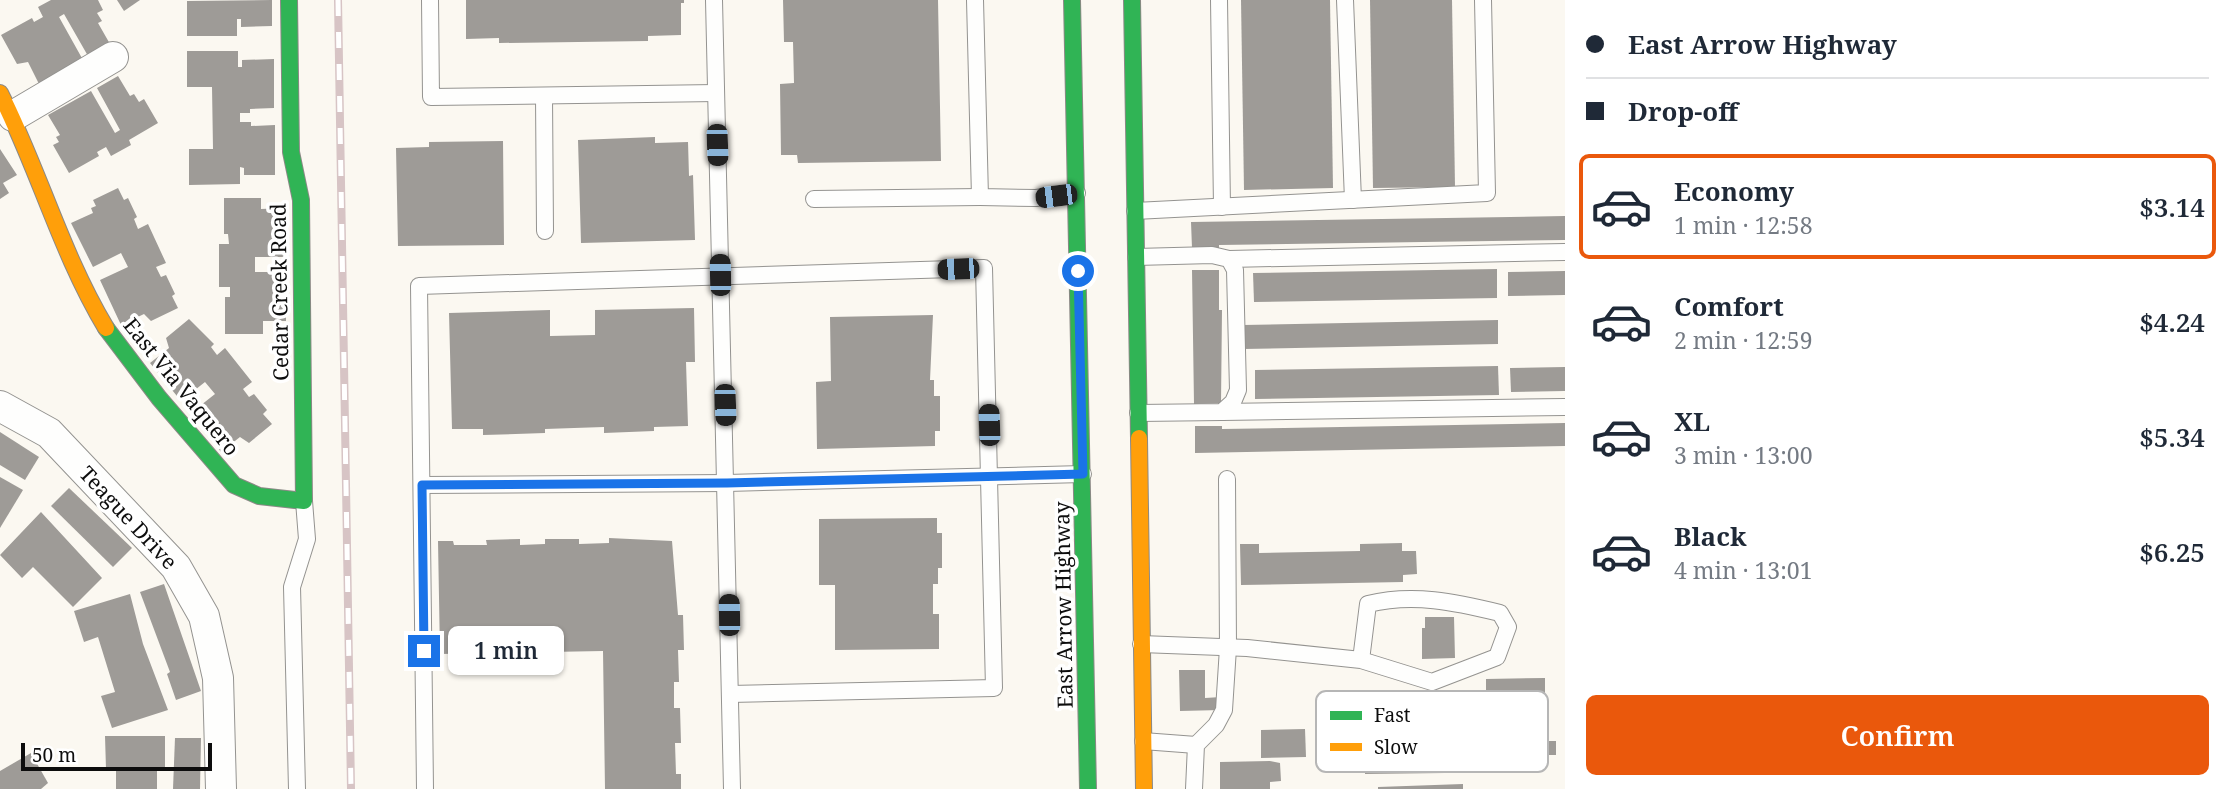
<!DOCTYPE html>
<html lang="en">
<head>
<meta charset="utf-8">
<style>
  body { margin:0; font-family:"Noto Serif",serif; background:#f6f6f7; color:#1f2937; height:100vh; display:flex; flex-direction:column; font-size:26px; white-space:nowrap }
  * { box-sizing:border-box; margin:0 }
  p { font-size:23px; color:#747a83 }
  .icon { flex:none; width:38px; height:38px; fill:none; stroke:currentColor; stroke-width:2; stroke-linecap:round; stroke-linejoin:round }
  .map { position:relative; flex:1; overflow:hidden }
  .panel { display:flex; flex-direction:column; background:#fff; width:665px }
  .panel>* { flex:none }
  .hud { display:grid; align-content:center; height:154px; padding:0 21px; background:#fff }
  .scale { position:absolute; left:21px; bottom:18px; width:191px; box-sizing:border-box; padding-left:7px; border:4px solid #0d0d0d; border-top:0; font-size:19px; line-height:24px; white-space:nowrap; color:#0d0d0d; -webkit-text-stroke:5px #fff; paint-order:stroke }
  .end { position:absolute; width:32px; height:32px; margin:-16px; border:9px solid #1a73e8; background:#fff; box-shadow:0 0 0 4px #fff }
  .from { border-radius:50% }
  .bubble { position:absolute; height:49px; border-radius:10px; background:#fff; box-shadow:0 2px 5px #0004; font-size:23px; font-weight:600; line-height:49px; text-align:center }
  .car { position:absolute; width:21px; height:42px; margin:-21px -10px; border-radius:9px; box-shadow:0 0 5px 2px #0007; background:linear-gradient(#222 24%,#8ab4d8 0 40%,#222 0 76%,#8ab4d8 0 86%,#222 0) }
  .hud b { display:flex; align-items:center; gap:24px; height:66px; font-size:26px }
  .hud b+b { border-top:2px solid #e0e1e3 }
  .hud i { width:18px; height:18px; background:#1f2937 }
  ul { padding:0; list-style:none }
  li { display:flex; align-items:center; gap:21px; height:105px; margin:0 14px 10px; padding:0 7px; border:4px solid transparent; border-radius:10px }
  li div { flex:1 }
  li b { display:block; font-size:26px }
  li em { font-style:normal; font-weight:600 }
  li.current { border-color:#ea580c }
  li>.icon { width:63px; height:63px; stroke-width:1.5 }
  .cta { display:flex; gap:14px; margin-top:auto; padding:14px 21px }
  .cta a { flex:1; height:80px; border-radius:10px; background:#ea580c; color:#fff; font-size:28px; font-weight:600; line-height:80px; text-align:center }
  main { display:flex; flex:1; min-height:0 }
  .map>svg:first-child { display:block }
  .building { fill:#9e9b97 }
  .lines { fill:none; stroke-linecap:round; stroke-linejoin:round }
  .lane-casing { stroke:#949390; stroke-width:18 }
  .street-casing { stroke:#949390; stroke-width:32 }
  .fast-casing { stroke:#8b8986; stroke-width:18 }
  .slow-casing { stroke:#8b8986; stroke-width:18 }
  .lane { stroke:#fefefd; stroke-width:16 }
  .street { stroke:#fefefd; stroke-width:30 }
  .fast { stroke:#30b455; stroke-width:16 }
  .slow { stroke:#ff9f0a; stroke-width:16 }
  .rail-casing { stroke:#d7c4c5; stroke-width:8 }
  .rail { stroke:#fff; stroke-width:5; stroke-dasharray:16; stroke-linecap:butt }
  .route { stroke:#1a73e8; stroke-width:9 }
  .labels { text-anchor:middle; stroke-width:7; stroke-linejoin:round; paint-order:stroke }
  .street-label { font-size:21px; fill:#0d0d0d; stroke:#fff }
  .key { fill:#fff; stroke:#b6b6b6; stroke-width:2 }
  .key-label { font-size:19px; fill:#0d0d0d }
</style>
</head>
<body>
<main>
<div class="map">
<svg width="1565" height="789" viewBox="0 0 1565 789">
  <rect width="100%" height="100%" fill="#fbf8f1"/>
  <g class="building">
    <path d="M51,0H98L103,10L97,13L102,21L98,23L110,44L88,56L64,14L59,17L83,60L39,84L28,62L17,64L1,35L32,18L34,22L43,17L38,7Z"/>
    <path d="M117,0H140L124,11Z"/>
    <path d="M272,0V26L241,27V19H237V36H187V1Z"/>
    <path d="M466,0H684V3H681V35L648,36V41L499,43V38L466,39Z"/>
    <path d="M783,0H938L941,161L798,163L797,155H781L780,84L794,83L793,42H784Z"/>
    <path d="M1241,0H1330L1333,188L1244,190Z"/>
    <path d="M1370,0H1452L1455,187L1373,188Z"/>
    <path d="M187,51H238V67H242V60L274,59V108L250,109V113H240V122H251V126L275,125V175H244V168L240,167V184L189,185V149H213L212,87H187Z"/>
    <path d="M118,76L130,96L134,94L139,102L144,99L158,123L129,140L131,145L111,156L106,147L97,152L99,156L69,173L53,145L59,142L56,137L60,135L48,115L91,91L115,133L120,130L97,88Z"/>
    <path d="M655,137V143L688,142L689,176L693,175L695,240L581,243L578,140Z"/>
    <path d="M503,141L504,245L398,246L396,148L429,147V142Z"/>
    <path d="M0,149L17,175L3,183L9,193L0,199Z"/>
    <path d="M118,188L124,200L128,198L137,217L134,219L138,229L148,224L166,263L156,267L161,277L166,275L175,294L172,296L178,308L151,321L144,314L121,325L100,280L128,267L121,253L93,267L71,223L93,213L91,208L96,206L93,200Z"/>
    <path d="M224,198H261V209L285,208V257H255V272H286V321H263V334H225V297H230V287H219V244H229L228,234H224Z"/>
    <path d="M1565,216V240L1219,245V248H1192L1191,222Z"/>
    <path d="M1497,269V298L1254,302L1253,273Z"/>
    <path d="M1192,270H1219V310H1222L1221,403L1194,404Z"/>
    <path d="M1565,271V295L1508,296V272Z"/>
    <path d="M694,308L695,362H686L688,426L654,427V431L604,433V427L574,428L545,429V433L483,435V429H452L449,313L550,310V336L595,335V310Z"/>
    <path d="M933,315L930,380H934V396H940V431H935V446L817,449L816,382L831,381L830,317Z"/>
    <path d="M189,319L214,344L211,347L217,355L225,348L252,382L243,389L249,397L254,394L267,410L263,414L272,424L249,443L240,437L221,452L191,413L215,394L205,382L181,401L150,363L169,348L166,338Z"/>
    <path d="M1498,320V344L1243,349V325Z"/>
    <path d="M1498,366L1499,395L1255,399V370Z"/>
    <path d="M1565,367V391L1511,392L1510,368Z"/>
    <path d="M1565,423V446L1195,453V426H1222V429Z"/>
    <path d="M0,432L39,457L25,480L0,465Z"/>
    <path d="M0,477L23,490L0,528Z"/>
    <path d="M69,488L132,548L113,567L51,506Z"/>
    <path d="M41,512L102,578L73,607L33,567L22,578L0,555Z"/>
    <path d="M937,518V533H942V568H938V584H933V614H939V649L835,650V585H819V519Z"/>
    <path d="M609,538L672,541L678,615H683L684,650H678L679,682H674V708H680L681,743H675L676,774H681V789H605L603,651L440,654L438,541H453L454,545H487L486,540L520,539V545L545,544V539H579V544L609,543Z"/>
    <path d="M1402,543V551H1416L1417,574L1403,575V582L1241,585L1240,544H1259V553L1360,551V544Z"/>
    <path d="M164,584L201,691L176,700L167,674L170,672L140,592Z"/>
    <path d="M130,594L143,644L168,710L112,728L101,696L115,692L98,637L84,642L74,611Z"/>
    <path d="M1425,617H1454L1455,658L1422,659V628H1425Z"/>
    <path d="M1179,670H1205V698L1221,697V710L1180,711Z"/>
    <path d="M1545,678V722H1512V715H1509V720H1490V715H1486V679Z"/>
    <path d="M1305,729L1306,757L1261,758V730Z"/>
    <path d="M105,736H165V769H157V789H116V769H106Z"/>
    <path d="M175,738H201L200,789H173Z"/>
    <rect x="1460" y="741" width="96" height="14"/>
    <path d="M1365,742H1444L1445,773L1365,774Z"/>
    <path d="M31,753L48,783L41,789H0V771Z"/>
    <path d="M1270,761L1280,763L1281,781L1270,782V789H1220V762Z"/>
    <path d="M1463,784V789H1378V787Z"/>
  </g>
  <g class="lines">
    <defs>
      <g id="lane">
        <path d="M430,0L431,97L716,93"/>
        <path d="M714,0L732,789"/>
        <path d="M975,0L980,197L1036,198L1077,193"/>
        <path d="M1219,0L1222,207"/>
        <path d="M1345,0L1353,200"/>
        <path d="M544,96L545,231"/>
        <path d="M814,199L980,197"/>
        <path d="M1135,211L1487,193L1483,0"/>
        <path d="M1136,257L1212,255L1229,259L1235,270L1238,390L1233,402L1222,412L1138,413"/>
        <path d="M1229,259L1565,252"/>
        <path d="M1222,412L1565,407"/>
        <path d="M422,485L727,483L1083,474"/>
        <path d="M1141,644L1247,648L1361,660L1432,682L1497,657L1508,627L1500,613C1455,602 1413,593 1368,604L1361,660"/>
        <path d="M1143,741L1196,745"/>
        <path d="M297,789L292,587L307,539L304,501"/>
        <path d="M425,789L419,286L984,268L994,688L730,694"/>
        <path d="M1194,789L1196,745L1216,725L1224,710L1228,648L1227,479"/>
      </g>
      <g id="street">
        <path d="M13,116L113,57"/>
        <path d="M0,406L49,433L176,567L204,616L218,678L221,789"/>
      </g>
      <g id="fast">
        <path d="M1072,0L1088,789"/>
        <path d="M1132,0L1139,438"/>
        <path d="M106,328L159,398L234,485L259,496L304,501L301,200L291,152L289,0"/>
      </g>
      <g id="slow">
        <path d="M0,93C39,170 61,253 106,328"/>
        <path d="M1139,438L1144,789"/>
      </g>
    </defs>
    <use href="#lane" class="lane-casing"/>
    <use href="#street" class="street-casing"/>
    <use href="#fast" class="fast-casing"/>
    <use href="#slow" class="slow-casing"/>
    <use href="#lane" class="lane"/>
    <use href="#street" class="street"/>
    <use href="#fast" class="fast"/>
    <use href="#slow" class="slow"/>
    <defs>
      <path id="rail" d="M338,0L351,789"/>
    </defs>
    <use href="#rail" class="rail-casing"/>
    <use href="#rail" class="rail"/>
  </g>
  <g class="lines">
    <path class="route" d="M424,651L422,485L727,483L1083,474L1078,271"/>
  </g>
  <g class="labels">
    <g class="street-label">
      <text transform="translate(280 292) rotate(-91)" y="7">Cedar Creek Road</text>
      <text transform="translate(181 387) rotate(51)" y="7">East Via Vaquero</text>
      <text transform="translate(128 518) rotate(47)" y="7">Teague Drive</text>
      <text transform="translate(1064 605) rotate(-91)" y="7">East Arrow Highway</text>
    </g>
  </g>
  <rect x="1316" y="691" width="232" height="81" rx="10" class="key"/>
  <rect x="1330" y="711" width="32" height="9" fill="#30b455"/>
  <rect x="1330" y="743" width="32" height="8" fill="#ff9f0a"/>
  <g class="key-label">
    <text x="1374" y="722">Fast</text>
    <text x="1374" y="754">Slow</text>
  </g>
</svg>
<div class="scale">50 m</div>
<i class="end from" style="left:1078px;top:271px"></i>
<i class="end" style="left:424px;top:651px"></i>
<div class="bubble" style="left:448px;top:626px;width:116px">1 min</div>
<i class="car" style="left:717px;top:145px;rotate:178deg"></i>
<i class="car" style="left:1056px;top:196px;rotate:263deg"></i>
<i class="car" style="left:958px;top:269px;rotate:268deg"></i>
<i class="car" style="left:720px;top:275px;rotate:359deg"></i>
<i class="car" style="left:725px;top:405px;rotate:178deg"></i>
<i class="car" style="left:989px;top:425px;rotate:358deg"></i>
<i class="car" style="left:729px;top:615px;rotate:359deg"></i>
</div>
<section class="panel">
<div class="hud">
<b><i class="from"></i>East Arrow Highway</b>
<b><i></i>Drop-off</b>
</div>
<ul>
<li class="current"><svg class="icon" aria-label="car" viewBox="0 0 24 24"><path d="M5 17H2v-5l4-1 3-4h7l3 4 3 1v5h-3M9 17h6M6 11h13"/><circle cx="7" cy="17" r="2"/><circle cx="17" cy="17" r="2"/></svg><div><b>Economy</b><p>1 min · 12:58</p></div><em>$3.14</em></li>
<li><svg class="icon" aria-label="car" viewBox="0 0 24 24"><path d="M5 17H2v-5l4-1 3-4h7l3 4 3 1v5h-3M9 17h6M6 11h13"/><circle cx="7" cy="17" r="2"/><circle cx="17" cy="17" r="2"/></svg><div><b>Comfort</b><p>2 min · 12:59</p></div><em>$4.24</em></li>
<li><svg class="icon" aria-label="car" viewBox="0 0 24 24"><path d="M5 17H2v-5l4-1 3-4h7l3 4 3 1v5h-3M9 17h6M6 11h13"/><circle cx="7" cy="17" r="2"/><circle cx="17" cy="17" r="2"/></svg><div><b>XL</b><p>3 min · 13:00</p></div><em>$5.34</em></li>
<li><svg class="icon" aria-label="car" viewBox="0 0 24 24"><path d="M5 17H2v-5l4-1 3-4h7l3 4 3 1v5h-3M9 17h6M6 11h13"/><circle cx="7" cy="17" r="2"/><circle cx="17" cy="17" r="2"/></svg><div><b>Black</b><p>4 min · 13:01</p></div><em>$6.25</em></li>
</ul>
<div class="cta"><a>Confirm</a></div>
</section>
</main>
</body>
</html>
